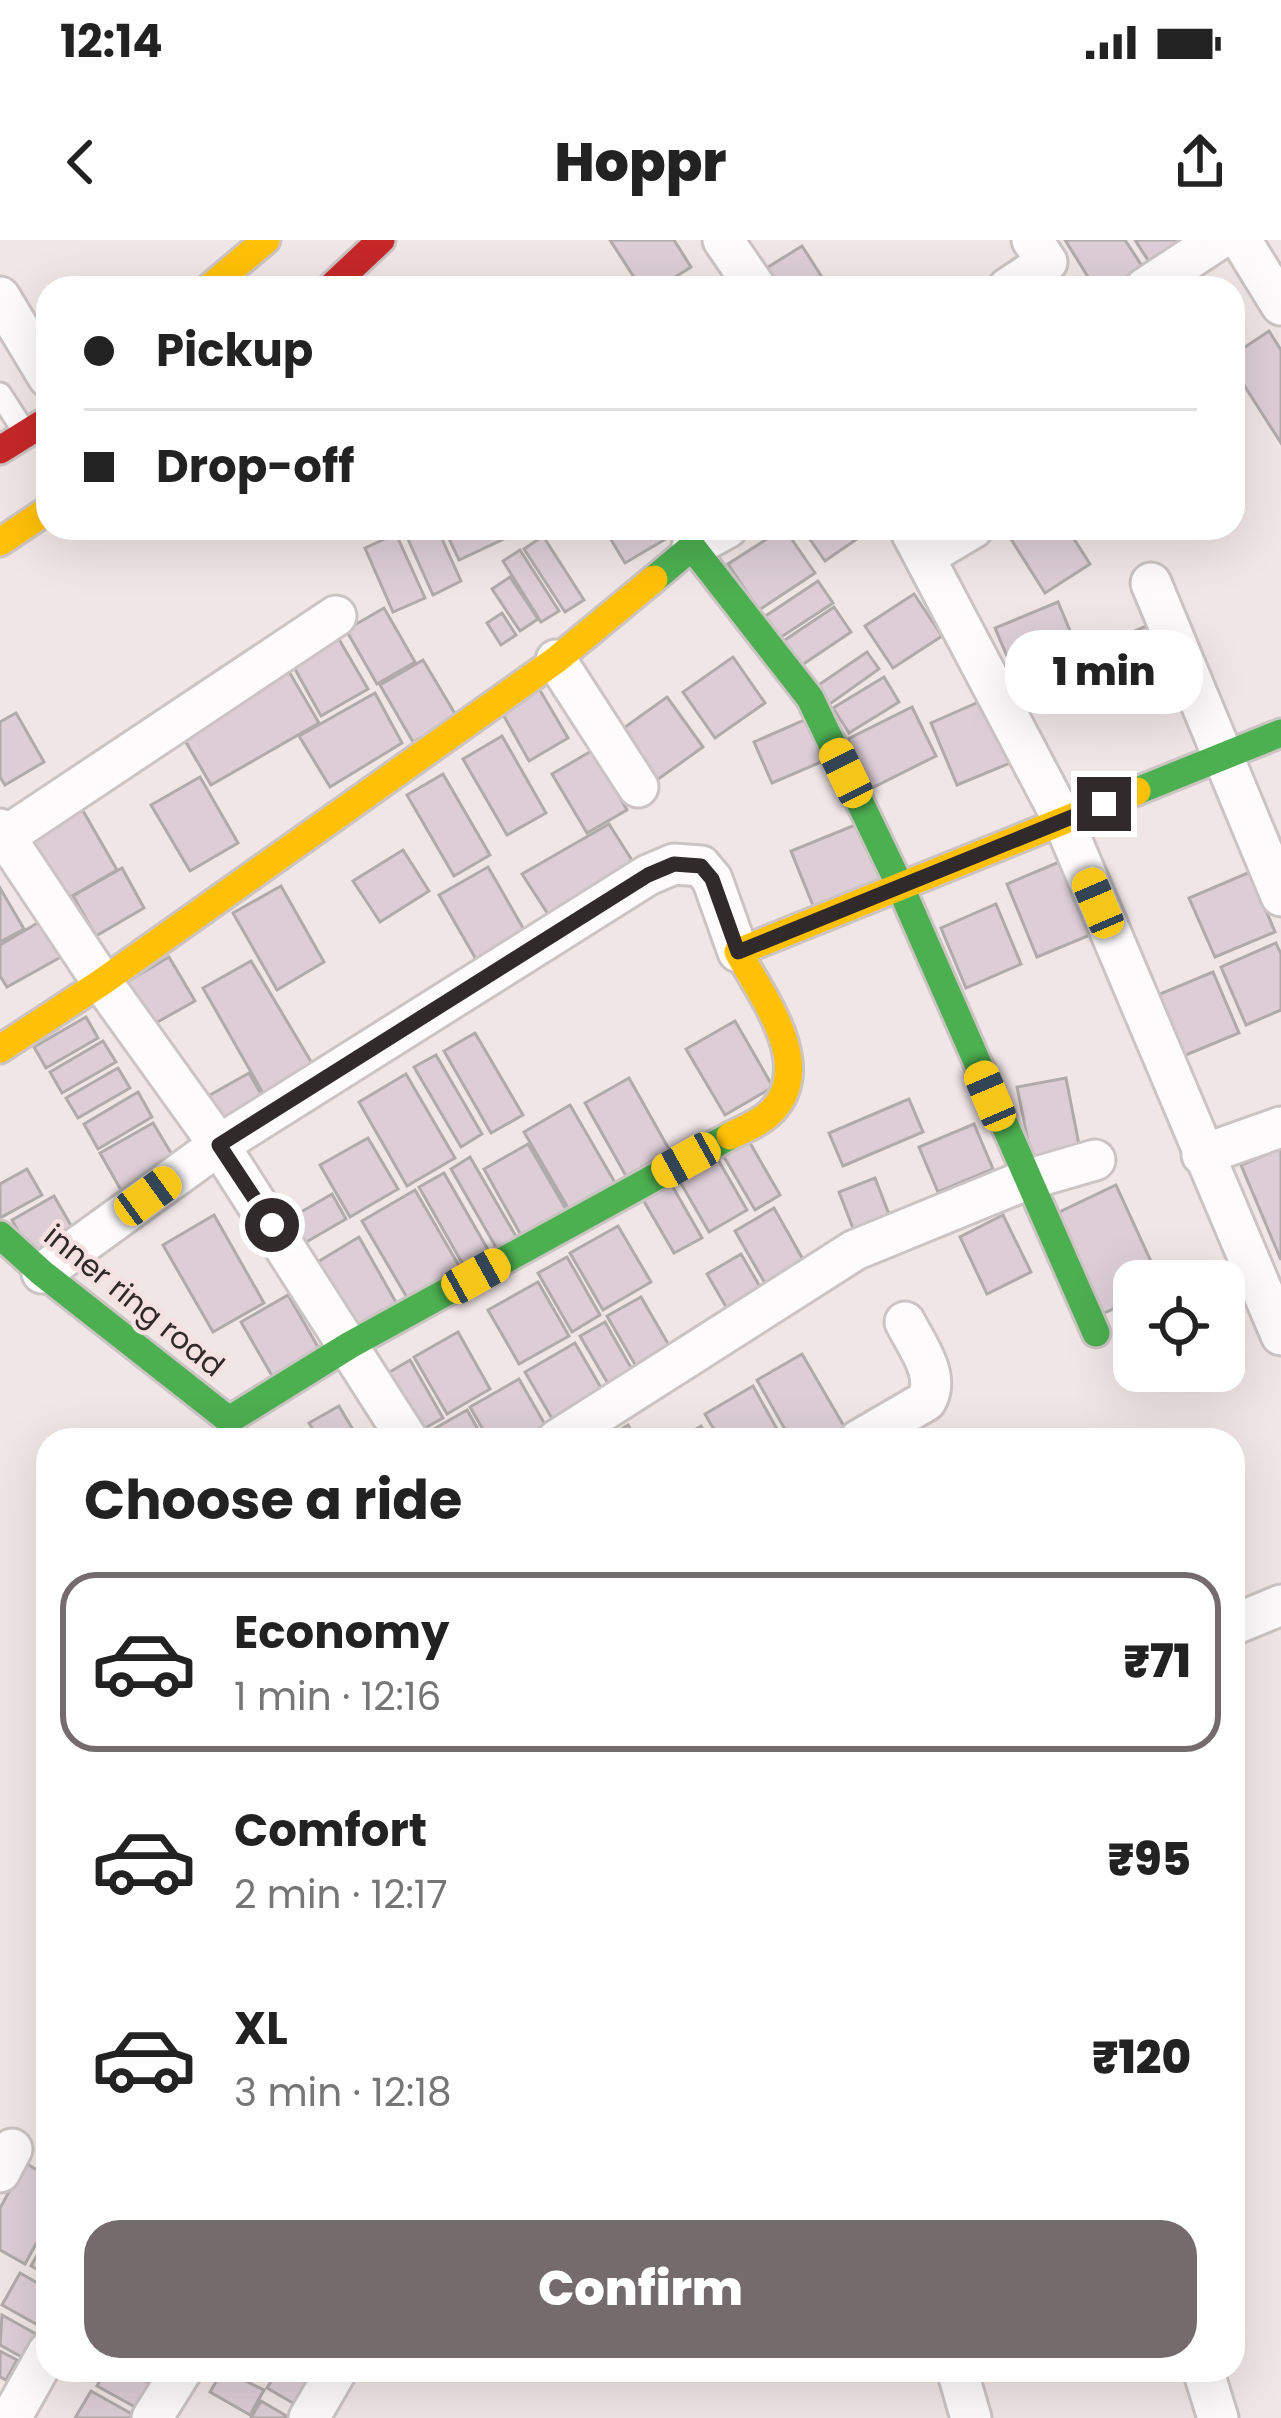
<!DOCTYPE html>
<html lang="en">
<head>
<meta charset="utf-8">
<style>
  body { margin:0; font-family:Poppins,sans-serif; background:#f2f2f2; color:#222; height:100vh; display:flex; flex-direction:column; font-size:45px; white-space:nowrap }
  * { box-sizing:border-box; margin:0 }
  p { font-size:39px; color:#767676 }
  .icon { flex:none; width:66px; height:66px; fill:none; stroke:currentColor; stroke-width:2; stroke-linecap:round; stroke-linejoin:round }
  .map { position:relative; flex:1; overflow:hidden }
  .side { position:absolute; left:36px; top:1188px; width:1209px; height:954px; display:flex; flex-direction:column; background:#fff; border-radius:36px; box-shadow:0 12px 48px #0002 }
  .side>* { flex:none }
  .hud { position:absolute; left:36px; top:36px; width:1209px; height:264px; border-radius:36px; box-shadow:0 12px 48px #0002; display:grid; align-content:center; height:264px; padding:0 48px; background:#fff }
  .controls { position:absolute; left:1113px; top:1020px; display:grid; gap:24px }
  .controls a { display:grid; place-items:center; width:132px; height:132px; border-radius:24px; background:#fff; box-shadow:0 12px 48px #0002; font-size:60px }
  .end { position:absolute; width:54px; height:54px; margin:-27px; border:15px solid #312a2a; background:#fff; box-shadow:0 0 0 6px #fff }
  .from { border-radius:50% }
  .bubble { position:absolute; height:84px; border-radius:36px; background:#fff; box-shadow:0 12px 48px #0002; font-size:39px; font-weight:800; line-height:84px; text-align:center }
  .car { position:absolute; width:36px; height:72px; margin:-36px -18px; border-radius:15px; box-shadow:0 0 9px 3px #0007; background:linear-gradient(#f5c518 24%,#345 0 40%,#f5c518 0 76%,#345 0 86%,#f5c518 0) }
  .hud b { display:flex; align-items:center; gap:42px; height:114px; font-size:45px }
  .hud b+b { border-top:3px solid #e0e0e0 }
  .hud i { width:30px; height:30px; background:#222 }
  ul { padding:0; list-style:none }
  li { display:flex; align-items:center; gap:36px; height:180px; margin:0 24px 18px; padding:0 24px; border:6px solid transparent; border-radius:36px }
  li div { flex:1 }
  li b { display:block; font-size:45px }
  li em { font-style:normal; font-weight:800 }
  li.selected { border-color:#746c6c }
  li>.icon { width:108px; height:108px; stroke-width:1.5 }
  h2 { padding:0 48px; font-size:54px; line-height:144px }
  .cta { display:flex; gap:24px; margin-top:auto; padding:24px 48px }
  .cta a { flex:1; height:138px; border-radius:36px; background:#746c6c; color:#fff; font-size:48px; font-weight:800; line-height:138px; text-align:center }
  .status { display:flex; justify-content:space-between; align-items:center; height:84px; padding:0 60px; background:#fff; direction:ltr }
  .status svg { height:33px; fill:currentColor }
  header { display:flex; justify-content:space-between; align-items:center; height:156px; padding:0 48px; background:#fff; font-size:54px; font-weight:800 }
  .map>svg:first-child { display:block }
  .building { fill:#ddced5; stroke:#b1aaab; stroke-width:3 }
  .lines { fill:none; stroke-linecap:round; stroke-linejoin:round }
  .lane-casing { stroke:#ccc4c4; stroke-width:27 }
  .street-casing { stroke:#ccc4c4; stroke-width:45 }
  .fast-casing { stroke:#ccc4c4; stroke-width:33 }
  .slow-casing { stroke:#ccc4c4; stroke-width:33 }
  .jam-casing { stroke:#ccc4c4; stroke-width:33 }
  .lane { stroke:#fdfbfb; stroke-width:21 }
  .street { stroke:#fdfbfb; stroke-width:39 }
  .fast { stroke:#4caf50; stroke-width:27 }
  .slow { stroke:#ffc107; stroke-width:27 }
  .jam { stroke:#c62828; stroke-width:27 }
  .route { stroke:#312a2a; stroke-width:15 }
  .labels { text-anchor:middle; stroke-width:9; stroke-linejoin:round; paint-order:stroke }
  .street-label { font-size:30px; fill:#312a2a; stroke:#f5e1e2 }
</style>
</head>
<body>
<div class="status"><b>12:14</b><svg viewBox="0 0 49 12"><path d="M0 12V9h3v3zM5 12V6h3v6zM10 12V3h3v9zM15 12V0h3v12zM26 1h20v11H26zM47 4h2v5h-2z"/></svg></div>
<header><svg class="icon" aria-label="back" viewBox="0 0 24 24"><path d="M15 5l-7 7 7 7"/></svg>Hoppr<svg class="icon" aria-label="share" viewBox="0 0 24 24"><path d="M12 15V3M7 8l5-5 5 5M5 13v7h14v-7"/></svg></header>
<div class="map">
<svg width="1281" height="2178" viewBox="0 0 1281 2178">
  <rect width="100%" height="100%" fill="#f1e6e6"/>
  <g class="building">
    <path d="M610,0H674L691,27L658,48H641Z"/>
    <path d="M1065,0H1125L1144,29L1114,48H1095Z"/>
    <path d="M1135,0H1197L1153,28Z"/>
    <path d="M802,6L829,48H766L757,34Z"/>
    <path d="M1269,91L1281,110V203L1233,128V115Z"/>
    <path d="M403,288H437L461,341L433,355Z"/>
    <path d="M444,288H503L508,297L459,320Z"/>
    <path d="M604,288H663L669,297L625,323Z"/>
    <path d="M784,288L815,333L759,370L728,324Z"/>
    <path d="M802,288H873L825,321Z"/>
    <path d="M1022,288H1067L1090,324L1045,353L1009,296Z"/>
    <path d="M396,294L425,358L393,372L365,308Z"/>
    <path d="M543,296L584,360L565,372L524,309Z"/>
    <path d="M520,310L559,371L541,382L503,321Z"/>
    <path d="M510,337L538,379L520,391L492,349Z"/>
    <path d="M818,341L833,363L775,401L761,379Z"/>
    <path d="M914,354L942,396L893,428L865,386Z"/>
    <path d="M1058,362L1081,417L1019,444L995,388Z"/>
    <path d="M834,367L851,392L796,429L779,404Z"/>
    <path d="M384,368L415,422L377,444L346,390Z"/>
    <path d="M502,373L516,395L501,405L487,383Z"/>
    <path d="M1151,384L1163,412L1105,437L1093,409Z"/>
    <path d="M337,396L368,449L321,476L291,422Z"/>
    <path d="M867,412L879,429L827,466L814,448Z"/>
    <path d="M733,417L765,463L715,498L683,452Z"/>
    <path d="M423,420L457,477L413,502L380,445Z"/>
    <path d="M288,430L319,483L211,545L180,492Z"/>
    <path d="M884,437L899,462L849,493L833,468Z"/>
    <path d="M538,447L568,498L529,521L500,469Z"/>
    <path d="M375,453L402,503L330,547L299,496Z"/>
    <path d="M667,457L703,507L650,545L614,495Z"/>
    <path d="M988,458L1015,521L957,545L931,483Z"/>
    <path d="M912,467L936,516L872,548L848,499Z"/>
    <path d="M16,473L44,522L5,545L0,537V482Z"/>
    <path d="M809,478L828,519L772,543L754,502Z"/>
    <path d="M502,496L546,573L507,595L463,519Z"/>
    <path d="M593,510L627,570L587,593L552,534Z"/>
    <path d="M443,534L490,615L454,636L407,555Z"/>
    <path d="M200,537L238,603L190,631L151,565Z"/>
    <path d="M82,569L117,630L65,660L30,599Z"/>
    <path d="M860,583L883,640L814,668L791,611Z"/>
    <path d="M609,584L640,633L555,685L522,634Z"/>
    <path d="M403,610L429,651L380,682L353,641Z"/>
    <path d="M1064,620L1095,693L1037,717L1007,644Z"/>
    <path d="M488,627L530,700L481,728L439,655Z"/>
    <path d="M122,628L144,668L96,696L73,656Z"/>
    <path d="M1250,632L1275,692L1215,717L1189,658Z"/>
    <path d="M281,646L324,722L277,750L233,673Z"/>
    <path d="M0,648L24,689L0,702Z"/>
    <path d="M996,664L1021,724L966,748L941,688Z"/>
    <path d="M41,681L61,717L7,747L0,736V705Z"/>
    <path d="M1276,703L1281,714V770L1246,785L1221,727Z"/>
    <path d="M169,717L195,761L145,789L120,746Z"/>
    <path d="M251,721L319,835L271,867L203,748Z"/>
    <path d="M1213,732L1239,793L1181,817L1155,756Z"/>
    <path d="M86,777L98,798L46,828L34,807Z"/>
    <path d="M735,781L773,847L725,875L686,809Z"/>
    <path d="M475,793L523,875L491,893L444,811Z"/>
    <path d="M103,801L116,822L62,853L50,832Z"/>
    <path d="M436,815L482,894L461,907L414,827Z"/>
    <path d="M118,828L130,848L78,878L66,858Z"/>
    <path d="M249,833L268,866L220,893L201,860Z"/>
    <path d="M406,834L455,918L407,946L359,862Z"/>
    <path d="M629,838L670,911L626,936L585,863Z"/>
    <path d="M1066,838L1082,920L1034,930L1017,847Z"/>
    <path d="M138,852L152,877L98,909L84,884Z"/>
    <path d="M909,859L923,892L843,926L829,893Z"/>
    <path d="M570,865L617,946L571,973L524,892Z"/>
    <path d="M153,883L180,928L126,959L100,913Z"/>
    <path d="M974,884L993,929L938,952L919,907Z"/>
    <path d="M746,896L780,955L755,970L720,910Z"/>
    <path d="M368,898L398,949L350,977L320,925Z"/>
    <path d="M528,904L567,971L522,997L484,929Z"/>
    <path d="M1281,908V1020L1241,925Z"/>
    <path d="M470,917L517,998L497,1009L451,929Z"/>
    <path d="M717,918L747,970L709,992L679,940Z"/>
    <path d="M27,929L42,955L0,978V944Z"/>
    <path d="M444,933L491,1015L466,1030L419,947Z"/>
    <path d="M875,938L892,982L856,996L839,952Z"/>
    <path d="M670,942L702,998L674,1013L642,958Z"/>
    <path d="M1116,945L1160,1041H1134V1059L1098,1076L1051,976Z"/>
    <path d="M415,950L462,1031L409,1061L362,981Z"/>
    <path d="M332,954L346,979L296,1008L282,983Z"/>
    <path d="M54,956L80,1001L37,1025L12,980Z"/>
    <path d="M774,968L805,1023L766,1045L735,991Z"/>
    <path d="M214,975L264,1063L213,1092L163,1005Z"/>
    <path d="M1003,975L1031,1032L987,1054L960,997Z"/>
    <path d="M618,986L651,1042L603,1070L570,1013Z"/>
    <path d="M359,997L398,1066L350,1094L311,1026Z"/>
    <path d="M741,1014L763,1052L729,1072L707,1034Z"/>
    <path d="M567,1017L600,1075L572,1092L538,1033Z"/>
    <path d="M538,1042L569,1096L519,1124L488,1070Z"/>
    <path d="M288,1055L322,1114L275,1141L241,1082Z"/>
    <path d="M641,1057L674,1114L640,1133L607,1076Z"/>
    <path d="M605,1082L634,1133L610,1147L580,1096Z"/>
    <path d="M458,1092L490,1149L447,1174L414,1117Z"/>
    <path d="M575,1103L604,1153L554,1182L525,1132Z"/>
    <path d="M802,1114L845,1188L823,1200H791L757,1140Z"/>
    <path d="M410,1120L443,1178L409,1197L376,1140Z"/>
    <path d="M519,1139L551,1195L541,1200H489L470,1167Z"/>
    <path d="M753,1146L783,1200H720L705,1174Z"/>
    <path d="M339,1166L359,1200H319L309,1183Z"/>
    <path d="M467,1170L484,1200H422L420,1197Z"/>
    <path d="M628,1185L637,1200H603Z"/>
    <path d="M701,1186L710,1200H677Z"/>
    <path d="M25,1923L48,1936V1982L25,2024L0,2010V1968Z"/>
    <path d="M48,1996V2035L31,2026Z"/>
    <path d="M20,2033L48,2049L45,2089L2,2065Z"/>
    <path d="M2,2075L45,2099L31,2122L0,2105Z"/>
    <path d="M0,2111L17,2120L6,2140L0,2137Z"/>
    <path d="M106,2130H126L151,2144L137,2168L97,2146Z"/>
    <path d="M223,2130L264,2150L250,2175L210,2152Z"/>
    <path d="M278,2130H314L325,2136L305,2170L267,2148Z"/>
    <path d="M91,2151L132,2174L130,2178H75Z"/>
    <path d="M261,2161L290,2178H251Z"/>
  </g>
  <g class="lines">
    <defs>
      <path id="lane" d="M0,154L22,188"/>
      <g id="street">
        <path d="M723,0L756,48"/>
        <path d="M1241,0L1281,65"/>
        <path d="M1008,48L1047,22L1032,0"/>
        <path d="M1145,48L1218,0"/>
        <path d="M0,57L48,137"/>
        <path d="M909,288L1063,580L1281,1095"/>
        <path d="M692,307L727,288"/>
        <path d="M926,316L973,288"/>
        <path d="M1151,343L1281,656"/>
        <path d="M556,420L638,547"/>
        <path d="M0,589L102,742L219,905L408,1200"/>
        <path d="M0,600L336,376"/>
        <path d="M1202,915L1281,887"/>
        <path d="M42,1033L219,905L648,635L674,624L701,626L712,639L738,712"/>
        <path d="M557,1200L855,1010L1026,940L1095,920"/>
        <path d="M859,1200L926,1161C941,1136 917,1106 905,1082"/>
        <path d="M1233,1385L1281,1365"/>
        <path d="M0,1932L12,1909"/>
        <path d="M957,2130L971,2178"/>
        <path d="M1203,2130L1218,2178"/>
        <path d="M11,2178L48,2112"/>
        <path d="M152,2178L182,2130"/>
        <path d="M309,2178L337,2130"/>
      </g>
      <g id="fast">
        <path d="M654,339L692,307L810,458L900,646L1096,1093"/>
        <path d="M1137,551L1281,493"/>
        <path d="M0,995L42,1033L229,1180L350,1105L730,896"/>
      </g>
      <g id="slow">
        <path d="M209,48L266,0"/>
        <path d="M0,302L48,270"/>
        <path d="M0,809L102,742L556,420L654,339"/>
        <path d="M730,896C744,889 762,882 772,871C816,825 761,755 738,712L1137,551"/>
      </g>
      <g id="jam">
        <path d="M330,48L381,0"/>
        <path d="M0,210L48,180"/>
      </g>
    </defs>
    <use href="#lane" class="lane-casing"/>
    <use href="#street" class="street-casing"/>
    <use href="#fast" class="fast-casing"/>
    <use href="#slow" class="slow-casing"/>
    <use href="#jam" class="jam-casing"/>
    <use href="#lane" class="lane"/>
    <use href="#street" class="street"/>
    <use href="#fast" class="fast"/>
    <use href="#slow" class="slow"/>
    <use href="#jam" class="jam"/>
  </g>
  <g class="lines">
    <path class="route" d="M272,985L219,905L648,635L674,624L701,626L712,639L738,712L1104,564"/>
  </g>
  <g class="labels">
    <g class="street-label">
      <text transform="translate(134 1061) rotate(39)" y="10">inner ring road</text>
    </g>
  </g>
</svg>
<div class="controls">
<a><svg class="icon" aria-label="locate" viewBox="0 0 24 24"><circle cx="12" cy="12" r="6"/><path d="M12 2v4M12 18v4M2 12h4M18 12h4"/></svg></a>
</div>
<i class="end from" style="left:272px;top:985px"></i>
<i class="end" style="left:1104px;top:564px"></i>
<div class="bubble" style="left:1005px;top:390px;width:198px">1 min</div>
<i class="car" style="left:846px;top:533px;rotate:334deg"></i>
<i class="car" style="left:1098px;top:663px;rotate:337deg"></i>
<i class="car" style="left:990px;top:856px;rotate:337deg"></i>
<i class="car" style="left:686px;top:920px;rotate:241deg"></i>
<i class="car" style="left:148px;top:956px;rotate:54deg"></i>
<i class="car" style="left:476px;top:1036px;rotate:61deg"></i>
<div class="hud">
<b><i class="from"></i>Pickup</b>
<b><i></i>Drop-off</b>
</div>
<section class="side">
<h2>Choose a ride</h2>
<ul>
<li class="selected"><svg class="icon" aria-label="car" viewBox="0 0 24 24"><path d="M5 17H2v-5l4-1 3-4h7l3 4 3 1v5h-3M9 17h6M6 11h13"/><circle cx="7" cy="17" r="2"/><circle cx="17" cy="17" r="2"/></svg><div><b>Economy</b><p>1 min · 12:16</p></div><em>₹71</em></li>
<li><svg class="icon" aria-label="car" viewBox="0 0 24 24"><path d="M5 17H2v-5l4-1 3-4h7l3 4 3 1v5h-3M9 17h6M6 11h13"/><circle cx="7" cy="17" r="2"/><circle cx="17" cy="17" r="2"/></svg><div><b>Comfort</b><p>2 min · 12:17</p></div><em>₹95</em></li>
<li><svg class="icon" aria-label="car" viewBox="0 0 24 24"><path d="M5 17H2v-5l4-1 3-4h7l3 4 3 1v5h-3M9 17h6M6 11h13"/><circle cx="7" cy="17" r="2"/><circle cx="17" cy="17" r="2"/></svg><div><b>XL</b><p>3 min · 12:18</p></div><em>₹120</em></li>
</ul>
<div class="cta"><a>Confirm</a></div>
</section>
</div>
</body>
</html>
